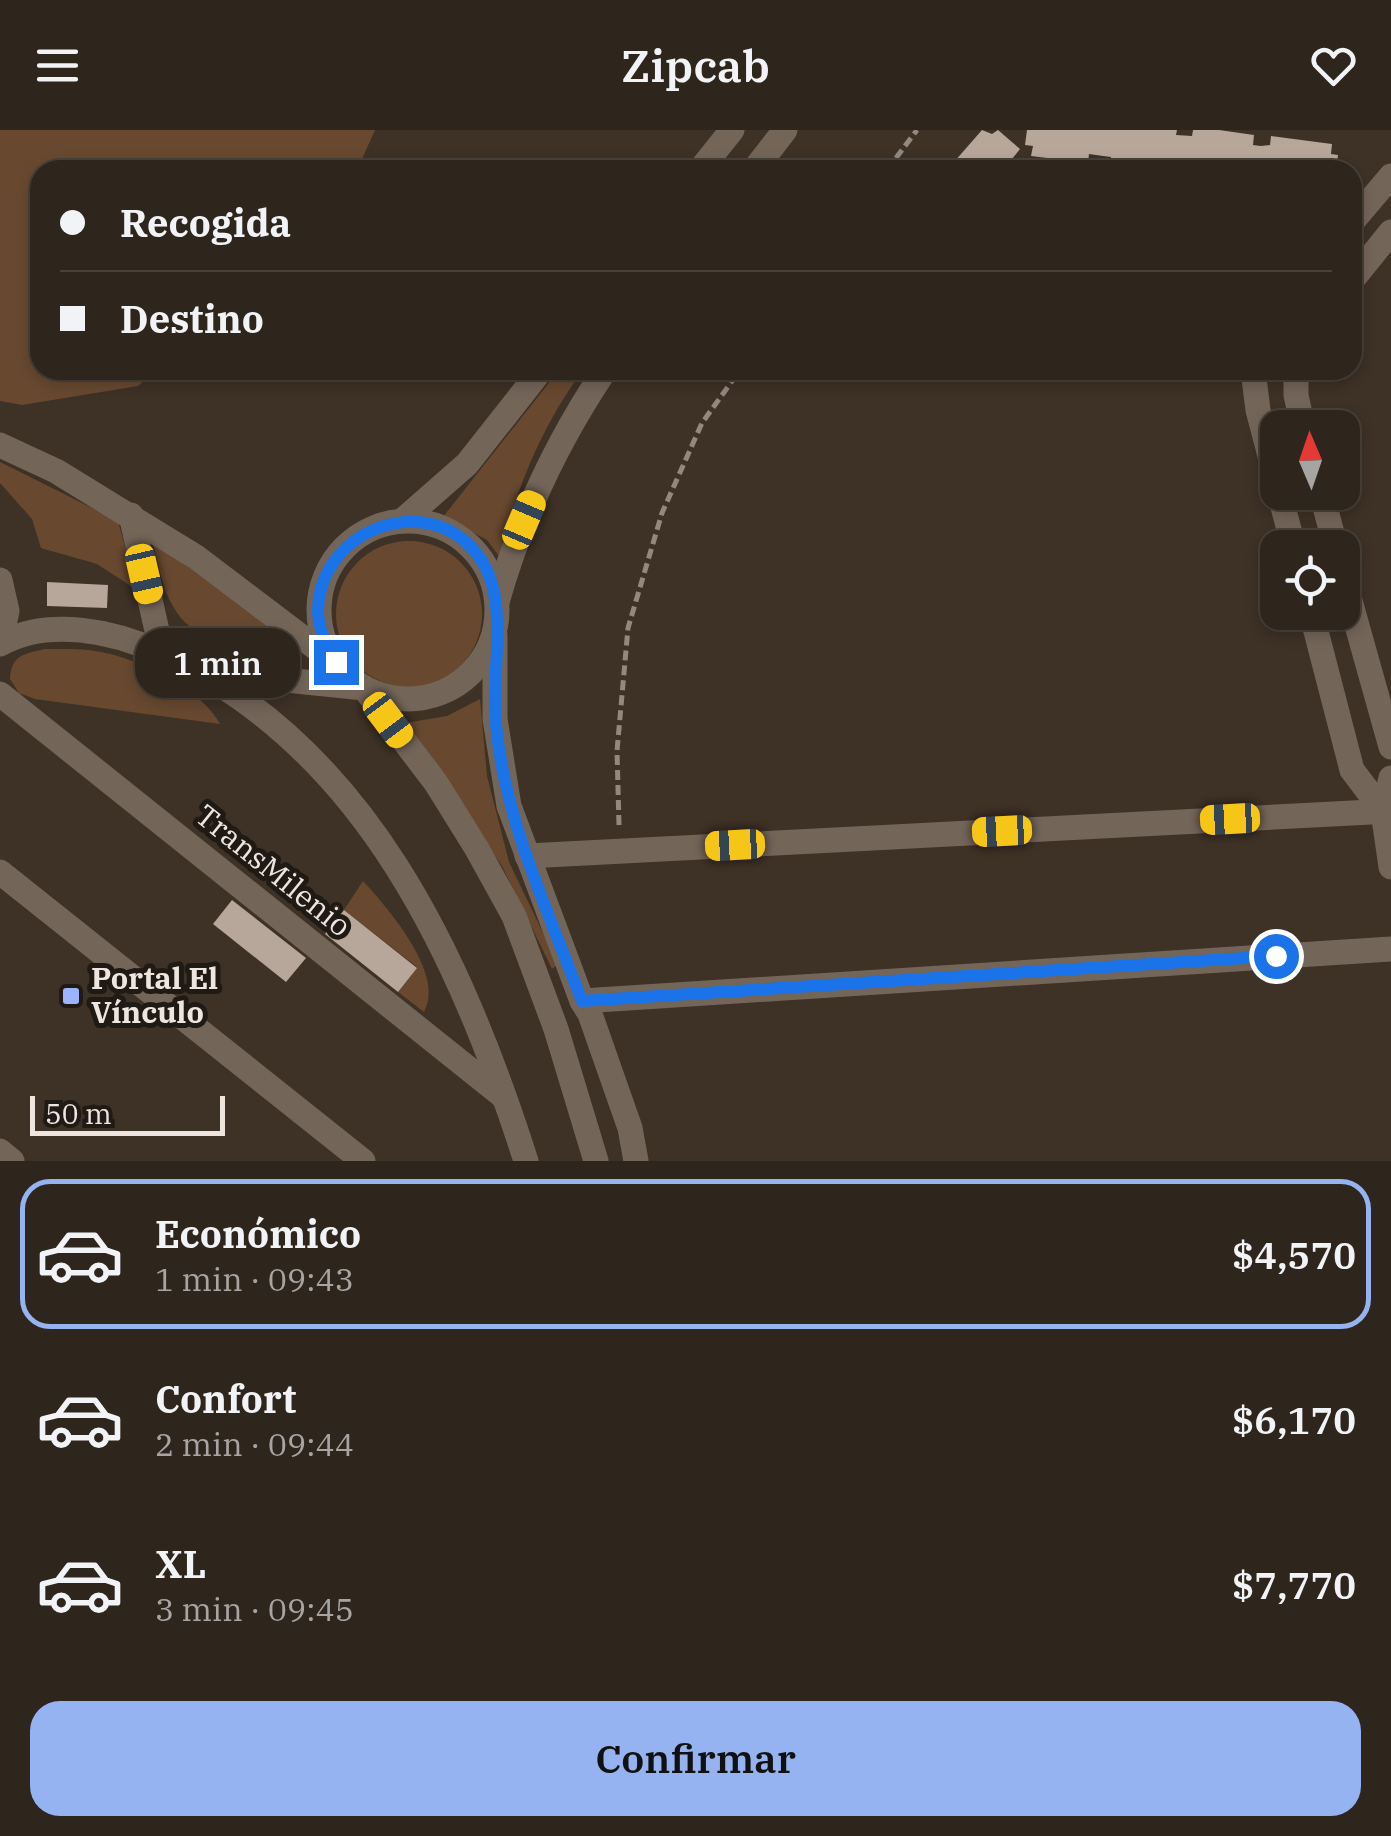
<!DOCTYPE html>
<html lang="es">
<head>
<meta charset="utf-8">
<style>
  body { margin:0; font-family:"IBM Plex Serif",serif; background:#362d25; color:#f1f3f6; height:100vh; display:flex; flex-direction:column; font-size:38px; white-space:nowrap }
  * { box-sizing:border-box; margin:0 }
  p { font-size:32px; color:#a7a5a3 }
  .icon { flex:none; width:55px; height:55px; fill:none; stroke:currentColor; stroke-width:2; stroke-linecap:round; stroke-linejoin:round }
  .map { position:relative; height:1031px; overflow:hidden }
  .drawer { display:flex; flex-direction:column; background:#2e251c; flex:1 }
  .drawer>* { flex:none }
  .hud { position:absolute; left:30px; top:30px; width:1332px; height:220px; border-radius:30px; box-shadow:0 5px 15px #0003,0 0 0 2px #49423b; display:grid; align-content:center; height:220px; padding:0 30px; background:#2e251c }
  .needle { width:65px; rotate:358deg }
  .controls { position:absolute; left:1260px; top:280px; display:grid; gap:20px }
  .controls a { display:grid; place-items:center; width:100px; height:100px; border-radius:20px; background:#2e251c; box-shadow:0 5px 15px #0003,0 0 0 2px #49423b; font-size:50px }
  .scale { position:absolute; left:30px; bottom:25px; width:195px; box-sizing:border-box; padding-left:10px; border:5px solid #eee5df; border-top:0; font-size:28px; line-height:35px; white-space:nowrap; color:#eee5df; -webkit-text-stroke:8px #201a15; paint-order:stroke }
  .end { position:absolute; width:45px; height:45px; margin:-22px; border:12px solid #1a73e8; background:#fff; box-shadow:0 0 0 5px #fff }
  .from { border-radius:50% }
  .bubble { position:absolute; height:70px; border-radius:30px; background:#2e251c; box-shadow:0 5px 15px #0003,0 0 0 2px #49423b; font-size:32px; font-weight:600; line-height:70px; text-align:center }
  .car { position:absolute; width:30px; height:60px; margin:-30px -15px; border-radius:12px; box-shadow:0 0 8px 2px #0007; background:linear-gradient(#f5c518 24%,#345 0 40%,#f5c518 0 76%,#345 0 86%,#f5c518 0) }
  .hud b { display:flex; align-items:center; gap:35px; height:95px; font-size:38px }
  .hud b+b { border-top:2px solid #49423b }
  .hud i { width:25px; height:25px; background:#f1f3f6 }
  ul { padding:18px 0 0; list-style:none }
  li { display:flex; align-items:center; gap:30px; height:150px; margin:0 20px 15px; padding:0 10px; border:5px solid transparent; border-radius:30px }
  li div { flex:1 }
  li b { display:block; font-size:38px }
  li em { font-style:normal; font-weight:600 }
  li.active { border-color:#95b2f1 }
  li>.icon { width:90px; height:90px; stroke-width:1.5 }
  .primary-button { display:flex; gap:20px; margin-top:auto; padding:20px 30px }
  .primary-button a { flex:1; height:115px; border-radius:30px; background:#95b2f1; color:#111; font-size:40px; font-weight:600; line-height:115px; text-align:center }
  header { display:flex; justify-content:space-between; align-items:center; height:130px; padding:0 30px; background:#2e251c; font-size:45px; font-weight:600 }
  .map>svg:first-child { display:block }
  .green { fill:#684930 }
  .building { fill:#b7a69a }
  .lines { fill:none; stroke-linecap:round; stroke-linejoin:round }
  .path { stroke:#93887f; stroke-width:5; stroke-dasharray:10 5; stroke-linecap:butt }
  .minor { stroke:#746559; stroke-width:25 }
  .route { stroke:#1a73e8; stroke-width:12 }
  .poi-dot { fill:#9cb4fd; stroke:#201a15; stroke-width:4 }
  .labels { text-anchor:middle; stroke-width:10; stroke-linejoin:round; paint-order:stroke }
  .street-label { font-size:30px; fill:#eee5df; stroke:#201a15 }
  .poi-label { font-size:30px; font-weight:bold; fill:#eee5df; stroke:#201a15; text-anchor:start }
</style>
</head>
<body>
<header><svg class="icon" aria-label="menu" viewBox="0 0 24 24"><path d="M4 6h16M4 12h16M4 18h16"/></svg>Zipcab<svg class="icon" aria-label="heart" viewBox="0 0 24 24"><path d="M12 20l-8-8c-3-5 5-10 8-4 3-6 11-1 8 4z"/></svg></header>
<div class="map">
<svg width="1391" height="1031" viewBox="0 0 1391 1031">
  <rect width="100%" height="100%" fill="#3e3126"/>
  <g class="green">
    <path d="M0,0H375L357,40H40V240H157L138,256L22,275L0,271Z"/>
    <path d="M559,240H583C541,297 517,358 499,426L487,410L443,387Z"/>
    <path d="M0,332L118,391L137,460L97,434L41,418L32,389L0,353Z"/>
    <path d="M152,410L291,513L302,526C259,519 199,521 174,478C162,459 158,432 152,410Z"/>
    <circle cx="409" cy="484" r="73"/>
    <path d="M45,519C63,519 83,518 101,522C137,528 203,560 220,594L35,569L19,563L10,549C11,525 24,524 45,519Z"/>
    <path d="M480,569L487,646L509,732L558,834L552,839L502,736L405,593L447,586Z"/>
    <path d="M363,751C388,778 446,845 424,882L398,862L417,837L344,780Z"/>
  </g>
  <g class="building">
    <path d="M982,0L992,4L998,0L1020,19L1012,29L1019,35L1014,40H947Z"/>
    <path d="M1027,0H1177L1176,5L1192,6L1193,0H1219L1254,5L1253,15L1261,16L1270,15L1271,6L1332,14L1331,24L1338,25L1336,40H1187L1188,37L1167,34L1166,40H1139L1110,36L1111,27L1103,26L1089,24L1088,33L1031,26L1033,16L1025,15Z"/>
    <path d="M1019,240H1084L1083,248L1019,247Z"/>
    <path d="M1161,240H1204V251L1160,248Z"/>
    <path d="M47,452L108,455L107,478L47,476Z"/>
    <path d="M232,770L306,828L286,852L213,794Z"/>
    <path d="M344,780L417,838L398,862L325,804Z"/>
  </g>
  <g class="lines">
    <g class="path">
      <path d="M887,40L917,0"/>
      <path d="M619,695L617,621L628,498L662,383L702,293L740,240"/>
    </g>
    <g class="minor">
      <path d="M700,40L732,0"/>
      <path d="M754,40L785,0"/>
      <path d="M1352,92L1391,46"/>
      <path d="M1352,150L1391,102"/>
      <path d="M1253,240L1258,280L1278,356"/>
      <path d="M1296,240V265L1303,298"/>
      <path d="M0,315L56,341L196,427L332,530"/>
      <path d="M1279,362L1294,418"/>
      <path d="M1321,362L1336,418"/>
      <path d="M131,385L162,523"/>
      <path d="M402,391L467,334L541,240"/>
      <circle cx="408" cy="480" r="89"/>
      <path d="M1342,442L1391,617"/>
      <path d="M0,450L7,481L0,513"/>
      <path d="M497,472C521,387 556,313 605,240"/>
      <path d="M1311,482L1352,640L1383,681"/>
      <path d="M495,505V589L509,676L582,871L590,884L630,998L636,1031"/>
      <path d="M0,514C48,487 114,501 161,523C366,615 461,829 526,1031"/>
      <path d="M207,542L364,558L436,653L477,719L514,786L556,899L596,1031"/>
      <path d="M0,564L504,967"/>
      <path d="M1391,648L1383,681L1391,737"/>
      <path d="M527,726L1391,681"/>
      <path d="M0,742L363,1031"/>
      <path d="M582,871L1391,819"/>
      <path d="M0,1021L12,1031"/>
    </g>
  </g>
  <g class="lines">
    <path class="route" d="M336,532C327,517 319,501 318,483C317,401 426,358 477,424C512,468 490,542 496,595C505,691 548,781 582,871L1276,826"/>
  </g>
  <rect class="poi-dot" x="61" y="856" width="20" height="20" rx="5"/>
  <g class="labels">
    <g class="street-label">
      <text transform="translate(273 741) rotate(39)" y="10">TransMilenio</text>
    </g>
    <g class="poi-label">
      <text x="91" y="859">Portal El<tspan x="91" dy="34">Vínculo</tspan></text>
    </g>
  </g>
</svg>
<div class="controls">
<a><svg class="needle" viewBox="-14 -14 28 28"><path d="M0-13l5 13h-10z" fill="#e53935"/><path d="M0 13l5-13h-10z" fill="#a7a5a3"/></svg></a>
<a><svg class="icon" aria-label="locate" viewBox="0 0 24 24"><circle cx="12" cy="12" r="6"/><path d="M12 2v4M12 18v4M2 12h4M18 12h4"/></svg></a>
</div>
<div class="scale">50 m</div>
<i class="end from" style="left:1276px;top:826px"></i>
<i class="end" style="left:336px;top:532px"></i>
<div class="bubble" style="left:135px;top:498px;width:165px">1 min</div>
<i class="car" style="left:524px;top:390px;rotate:23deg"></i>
<i class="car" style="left:144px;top:444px;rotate:167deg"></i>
<i class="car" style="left:388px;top:590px;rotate:143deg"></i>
<i class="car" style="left:1230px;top:689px;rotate:267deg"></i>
<i class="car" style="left:1002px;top:701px;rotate:267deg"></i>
<i class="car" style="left:735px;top:715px;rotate:267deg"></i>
<div class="hud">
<b><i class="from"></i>Recogida</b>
<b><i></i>Destino</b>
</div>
</div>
<section class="drawer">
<ul>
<li class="active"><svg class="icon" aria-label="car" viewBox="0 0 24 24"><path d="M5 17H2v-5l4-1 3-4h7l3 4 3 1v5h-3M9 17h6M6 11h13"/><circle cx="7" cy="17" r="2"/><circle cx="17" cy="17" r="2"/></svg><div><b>Económico</b><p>1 min · 09:43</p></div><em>$4,570</em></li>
<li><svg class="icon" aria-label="car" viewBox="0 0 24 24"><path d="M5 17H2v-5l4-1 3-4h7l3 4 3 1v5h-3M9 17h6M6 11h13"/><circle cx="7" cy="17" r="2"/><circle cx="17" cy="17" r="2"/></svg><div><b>Confort</b><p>2 min · 09:44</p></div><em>$6,170</em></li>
<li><svg class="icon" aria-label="car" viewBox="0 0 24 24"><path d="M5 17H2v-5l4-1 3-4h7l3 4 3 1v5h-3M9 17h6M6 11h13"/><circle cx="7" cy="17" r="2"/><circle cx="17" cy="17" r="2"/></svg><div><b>XL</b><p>3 min · 09:45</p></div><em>$7,770</em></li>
</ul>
<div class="primary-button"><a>Confirmar</a></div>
</section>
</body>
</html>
